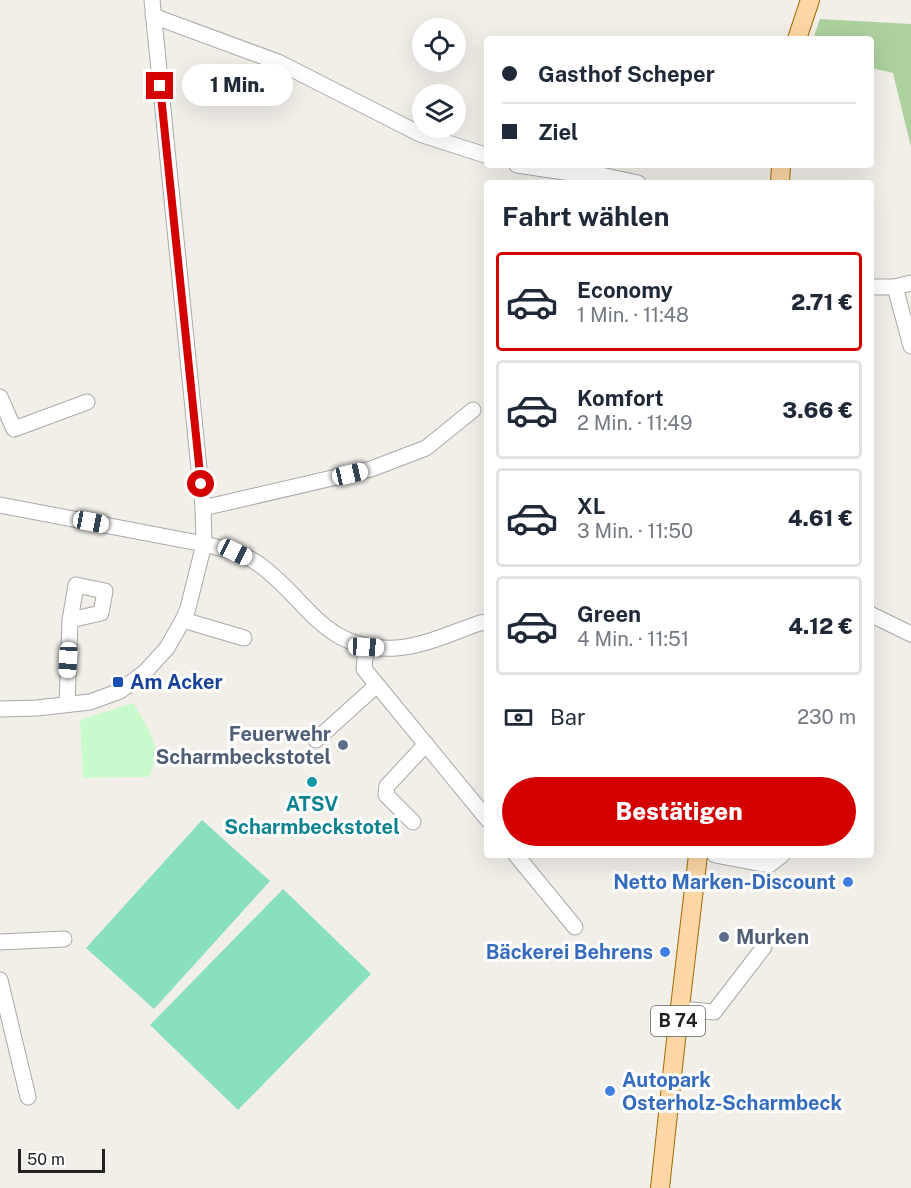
<!DOCTYPE html>
<html lang="de">
<head>
<meta charset="utf-8">
<style>
  body { margin:0; font-family:"Public Sans",sans-serif; background:#f2f2f3; color:#1f2937; height:100vh; display:flex; flex-direction:column; font-size:22px; white-space:nowrap }
  * { box-sizing:border-box; margin:0 }
  p { font-size:20px; color:#747a83 }
  .icon { flex:none; width:33px; height:33px; fill:none; stroke:currentColor; stroke-width:2; stroke-linecap:round; stroke-linejoin:round }
  .map { position:relative; flex:1; overflow:hidden }
  .side { position:absolute; left:484px; top:180px; width:390px; height:678px; display:flex; flex-direction:column; background:#fff; border-radius:6px; box-shadow:0 6px 24px #0002 }
  .side>* { flex:none }
  .top-card { position:absolute; left:484px; top:36px; width:390px; height:132px; border-radius:6px; box-shadow:0 6px 24px #0002; display:grid; align-content:center; height:132px; padding:0 18px; background:#fff }
  .buttons { position:absolute; left:412px; top:18px; display:grid; gap:12px }
  .buttons a { display:grid; place-items:center; width:54px; height:54px; border-radius:50%; background:#fff; box-shadow:0 6px 24px #0002; font-size:30px }
  .scale { position:absolute; left:18px; bottom:15px; width:87px; box-sizing:border-box; padding-left:6px; border:3px solid #222; border-top:0; font-size:16px; line-height:21px; white-space:nowrap; color:#222; -webkit-text-stroke:4px #fff; paint-order:stroke }
  .end { position:absolute; width:27px; height:27px; margin:-14px; border:8px solid #d40000; background:#fff; box-shadow:0 0 0 3px #fff }
  .from { border-radius:50% }
  .bubble { position:absolute; height:42px; border-radius:21px; background:#fff; box-shadow:0 6px 24px #0002; font-size:20px; font-weight:800; line-height:42px; text-align:center }
  .car { position:absolute; width:18px; height:36px; margin:-18px -9px; border-radius:8px; box-shadow:0 0 4px 2px #0007; background:linear-gradient(#fff 24%,#345 0 40%,#fff 0 76%,#345 0 86%,#fff 0) }
  .top-card b { display:flex; align-items:center; gap:21px; height:57px; font-size:22px }
  .top-card b+b { border-top:2px solid #e0e1e3 }
  .top-card i { width:15px; height:15px; background:#1f2937 }
  ul { padding:0; list-style:none }
  li { display:flex; align-items:center; gap:18px; height:99px; margin:0 12px 9px; padding:0 6px; border:3px solid #e0e1e3; border-radius:6px }
  li div { flex:1 }
  li b { display:block; font-size:22px }
  li em { font-style:normal; font-weight:800 }
  li.active { border-color:#d40000 }
  li>.icon { width:54px; height:54px; stroke-width:1.5 }
  h2 { padding:0 18px; font-size:27px; line-height:72px }
  .pay { display:flex; align-items:center; gap:15px; height:66px; padding:0 18px; font-size:22px }
  .pay p { margin-inline-start:auto }
  .action { display:flex; gap:12px; margin-top:auto; padding:12px 18px }
  .action a { flex:1; height:69px; border-radius:36px; background:#d40000; color:#fff; font-size:24px; font-weight:800; line-height:69px; text-align:center }
  .map>svg:first-child { display:block }
  .forest { fill:#add19e }
  .park { fill:#c8facc }
  .pitch { fill:#88e0be }
  .lines { fill:none; stroke-linecap:round; stroke-linejoin:round }
  .minor-casing { stroke:#a9a9a9; stroke-width:17 }
  .major-casing { stroke:#a06b00; stroke-width:20 }
  .minor { stroke:#fff; stroke-width:15 }
  .major { stroke:#fcd6a4; stroke-width:18 }
  .route { stroke:#d40000; stroke-width:8 }
  .transit-dot { fill:#1a4fb4; stroke:#fff; stroke-width:2 }
  .service-dot { fill:#5c6f8a; stroke:#fff; stroke-width:2 }
  .culture-dot { fill:#0f9aa8; stroke:#fff; stroke-width:2 }
  .shop-dot { fill:#3f7fe0; stroke:#fff; stroke-width:2 }
  .labels { text-anchor:middle; stroke-width:6; stroke-linejoin:round; paint-order:stroke }
  .shield { fill:#fff; stroke:#646464; stroke-width:1.5 }
  .shield-label { font-size:18px; font-weight:bold; fill:#222 }
  .transit-label { font-size:20px; font-weight:bold; fill:#164399; stroke:#fff; text-anchor:start }
  .service-label { font-size:20px; font-weight:bold; fill:#4e5e75; stroke:#fff; text-anchor:end }
  .culture-label { font-size:20px; font-weight:bold; fill:#0d838f; stroke:#fff }
  .shop-label { font-size:20px; font-weight:bold; fill:#366cbe; stroke:#fff; text-anchor:end }
</style>
</head>
<body>
<div class="map">
<svg width="911" height="1188" viewBox="0 0 911 1188">
  <rect width="100%" height="100%" fill="#f2efe9"/>
  <path class="forest" d="M820,19L911,24V147L893,73L872,68V39H813Z"/>
  <path class="park" d="M133,703L147,726L158,753L149,777H119L83,778L80,720Z"/>
  <g class="pitch">
    <path d="M202,820L270,881L154,1009L86,948Z"/>
    <path d="M283,889L371,974L238,1110L150,1025Z"/>
  </g>
  <g class="lines">
    <defs>
      <g id="minor">
        <path d="M153,16L278,62L420,134L488,156"/>
        <path d="M517,165L571,173L601,175L638,183"/>
        <path d="M872,287H895L911,283"/>
        <path d="M895,287L911,346"/>
        <path d="M0,397L14,429L87,402"/>
        <path d="M0,505L204,544C223,549 244,553 260,565C309,601 324,652 396,648C422,647 456,631 480,623L488,622"/>
        <path d="M203,508L371,469L426,448L473,410"/>
        <path d="M872,615L911,634"/>
        <path d="M183,620L244,638"/>
        <path d="M366,647L364,669L488,820"/>
        <path d="M67,704L70,620L76,585L105,591L101,613L70,620"/>
        <path d="M0,709L37,708L90,702L120,691L145,672L167,648L183,620L188,608L204,544L203,508L152,0"/>
        <path d="M316,740L377,685"/>
        <path d="M413,822L386,795L387,786L426,744"/>
        <path d="M516,855L575,927"/>
        <path d="M715,855L769,865L782,855"/>
        <path d="M0,942L64,939"/>
        <path d="M0,980L28,1097"/>
        <path d="M680,1009L714,1012L764,947"/>
      </g>
      <g id="major">
        <path d="M797,39L810,0"/>
        <path d="M780,183L781,165"/>
        <path d="M660,1188L675,1049L698,855"/>
      </g>
    </defs>
    <use href="#minor" class="minor-casing"/>
    <use href="#major" class="major-casing"/>
    <use href="#minor" class="minor"/>
    <use href="#major" class="major"/>
  </g>
  <g class="lines">
    <path class="route" d="M160,86L201,484"/>
  </g>
  <rect class="transit-dot" x="112" y="676" width="12" height="12" rx="3"/>
  <g class="service-dot">
    <circle cx="343" cy="745" r="6"/>
    <circle cx="724" cy="937" r="6"/>
  </g>
  <circle class="culture-dot" cx="312" cy="782" r="6"/>
  <g class="shop-dot">
    <circle cx="848" cy="882" r="6"/>
    <circle cx="665" cy="952" r="6"/>
    <circle cx="610" cy="1091" r="6"/>
  </g>
  <g class="labels">
    <rect class="shield" x="651" y="1006" width="54" height="30" rx="4.5"/>
    <g class="shield-label">
      <text x="678" y="1027">B 74</text>
    </g>
    <g class="transit-label">
      <text x="130" y="689">Am Acker</text>
    </g>
    <g class="service-label">
      <text x="331" y="741">Feuerwehr<tspan x="331" dy="23">Scharmbeckstotel</tspan></text>
      <text x="736" y="944" text-anchor="start">Murken</text>
    </g>
    <g class="culture-label">
      <text x="312" y="811">ATSV<tspan x="312" dy="23">Scharmbeckstotel</tspan></text>
    </g>
    <g class="shop-label">
      <text x="836" y="889">Netto Marken-Discount</text>
      <text x="653" y="959">Bäckerei Behrens</text>
      <text x="622" y="1087" text-anchor="start">Autopark<tspan x="622" dy="23">Osterholz-Scharmbeck</tspan></text>
    </g>
  </g>
</svg>
<div class="buttons">
<a><svg class="icon" aria-label="locate" viewBox="0 0 24 24"><circle cx="12" cy="12" r="6"/><path d="M12 2v4M12 18v4M2 12h4M18 12h4"/></svg></a>
<a><svg class="icon" aria-label="layers" viewBox="0 0 24 24"><path d="M12 4l9 5-9 5-9-5zM3 14l9 5 9-5"/></svg></a>
</div>
<div class="scale">50 m</div>
<i class="end from" style="left:201px;top:484px"></i>
<i class="end" style="left:160px;top:86px"></i>
<div class="bubble" style="left:182px;top:64px;width:111px">1 Min.</div>
<i class="car" style="left:350px;top:474px;rotate:77deg"></i>
<i class="car" style="left:91px;top:522px;rotate:101deg"></i>
<i class="car" style="left:235px;top:552px;rotate:116deg"></i>
<i class="car" style="left:366px;top:647px;rotate:93deg"></i>
<i class="car" style="left:68px;top:660px;rotate:183deg"></i>
<div class="top-card">
<b><i class="from"></i>Gasthof Scheper</b>
<b><i></i>Ziel</b>
</div>
<section class="side">
<h2>Fahrt wählen</h2>
<ul>
<li class="active"><svg class="icon" aria-label="car" viewBox="0 0 24 24"><path d="M5 17H2v-5l4-1 3-4h7l3 4 3 1v5h-3M9 17h6M6 11h13"/><circle cx="7" cy="17" r="2"/><circle cx="17" cy="17" r="2"/></svg><div><b>Economy</b><p>1 Min. · 11:48</p></div><em>2.71 €</em></li>
<li><svg class="icon" aria-label="car" viewBox="0 0 24 24"><path d="M5 17H2v-5l4-1 3-4h7l3 4 3 1v5h-3M9 17h6M6 11h13"/><circle cx="7" cy="17" r="2"/><circle cx="17" cy="17" r="2"/></svg><div><b>Komfort</b><p>2 Min. · 11:49</p></div><em>3.66 €</em></li>
<li><svg class="icon" aria-label="car" viewBox="0 0 24 24"><path d="M5 17H2v-5l4-1 3-4h7l3 4 3 1v5h-3M9 17h6M6 11h13"/><circle cx="7" cy="17" r="2"/><circle cx="17" cy="17" r="2"/></svg><div><b>XL</b><p>3 Min. · 11:50</p></div><em>4.61 €</em></li>
<li><svg class="icon" aria-label="car" viewBox="0 0 24 24"><path d="M5 17H2v-5l4-1 3-4h7l3 4 3 1v5h-3M9 17h6M6 11h13"/><circle cx="7" cy="17" r="2"/><circle cx="17" cy="17" r="2"/></svg><div><b>Green</b><p>4 Min. · 11:51</p></div><em>4.12 €</em></li>
</ul>
<div class="pay"><svg class="icon" aria-label="cash" viewBox="0 0 24 24"><path d="M3 7h18v10H3z"/><circle cx="12" cy="12" r="2"/></svg>Bar<p>230 m</p></div>
<div class="action"><a>Bestätigen</a></div>
</section>
</div>
</body>
</html>
